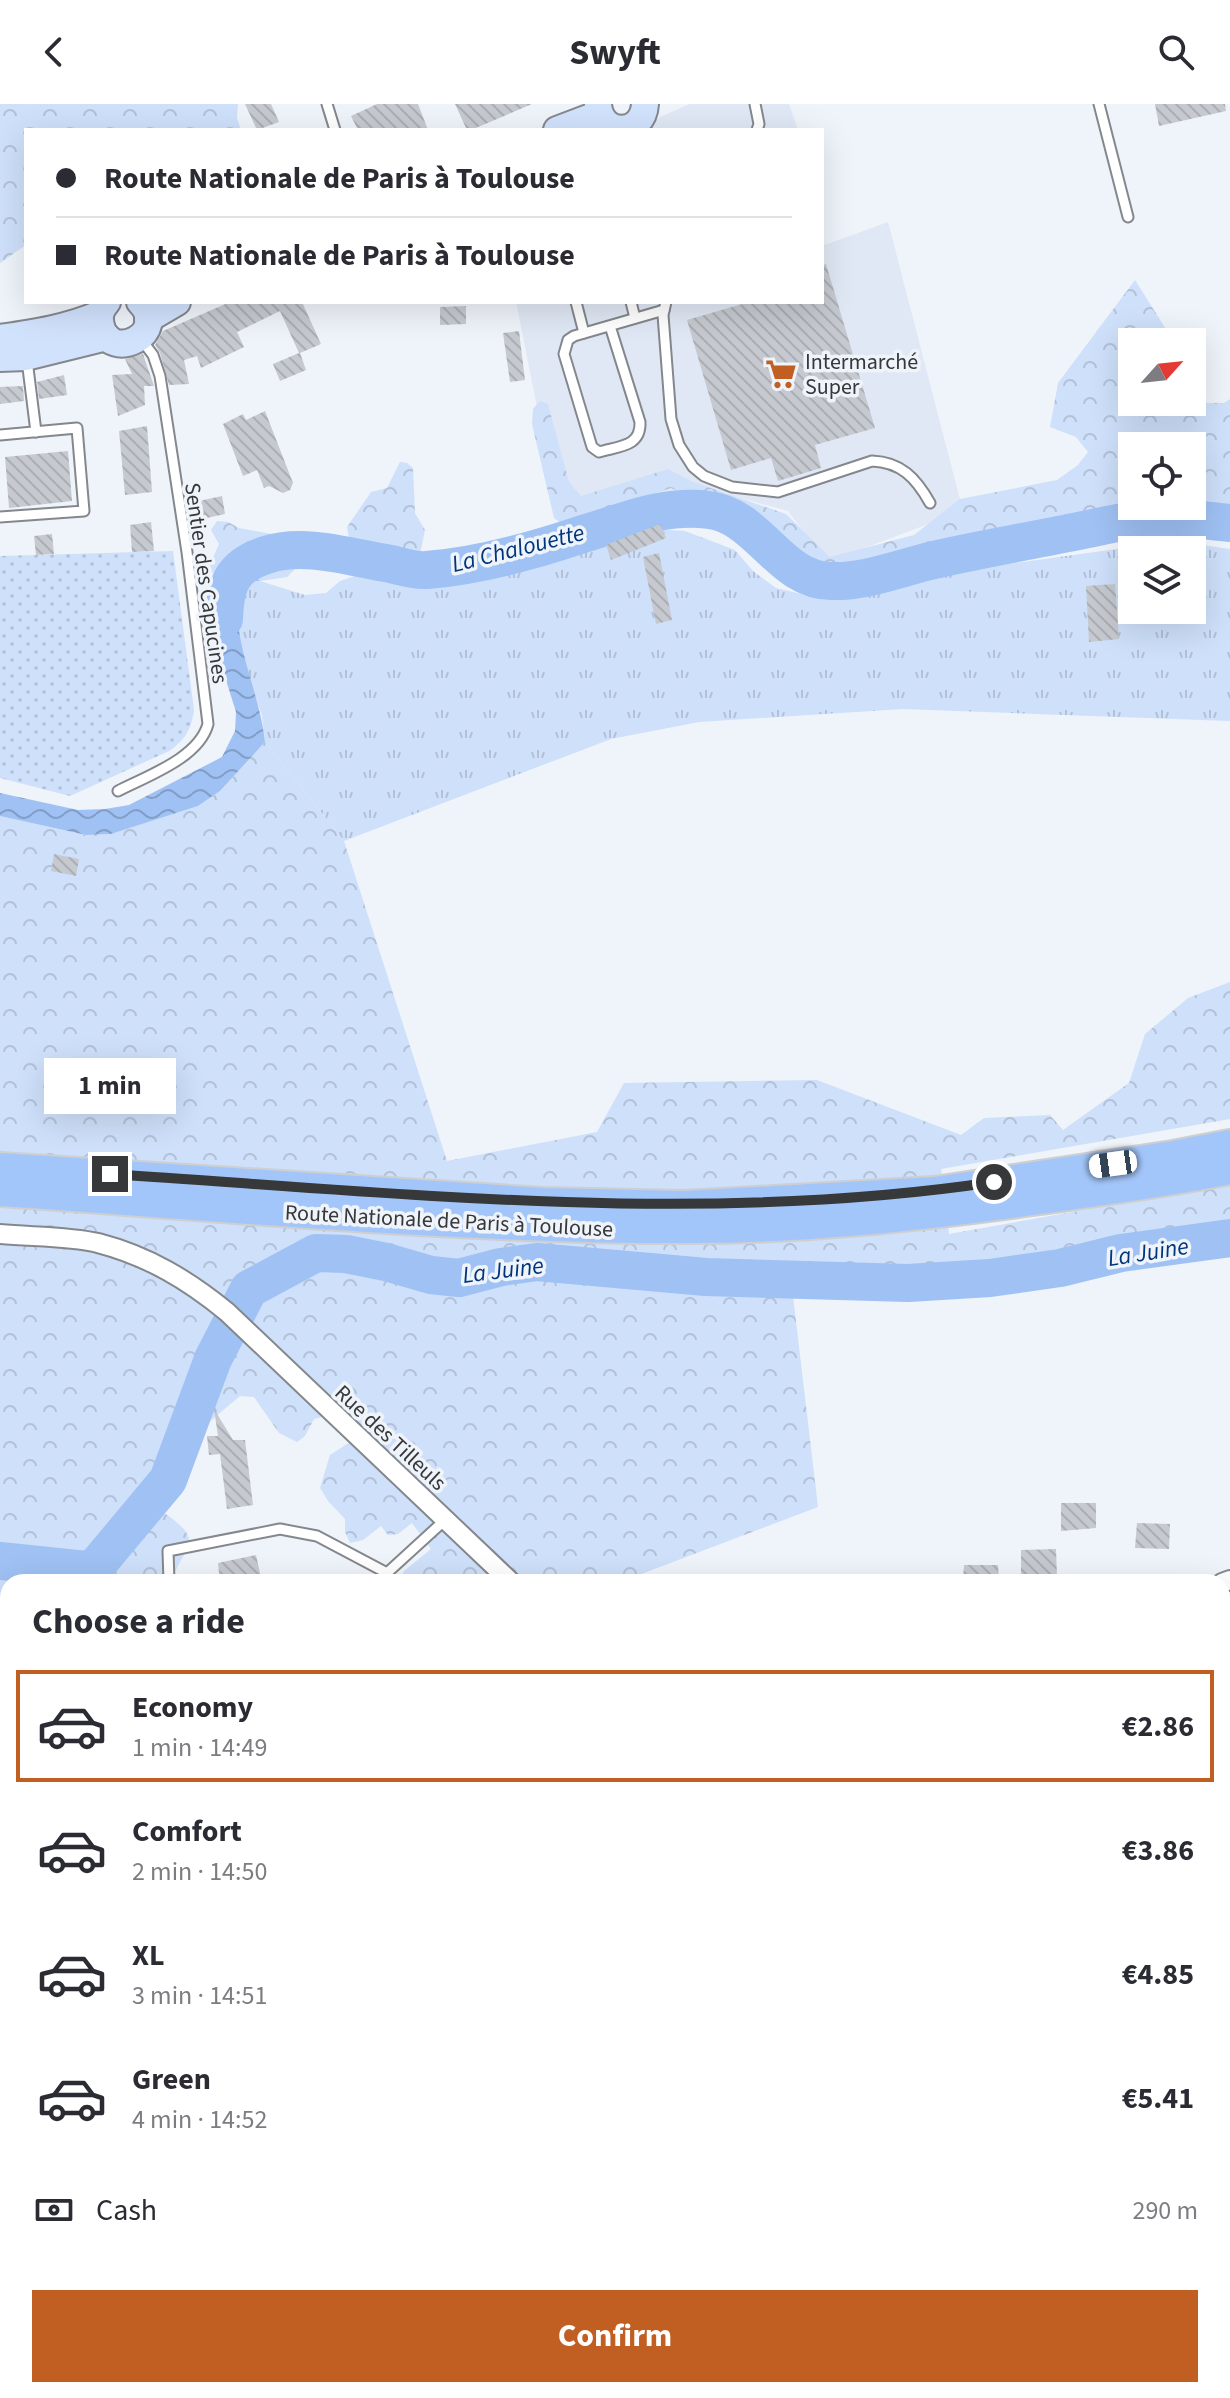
<!DOCTYPE html>
<html lang="en">
<head>
<meta charset="utf-8">
<style>
  body { margin:0; font-family:"Source Sans 3",sans-serif; background:#f7f7f7; color:#2b2b33; height:100vh; display:flex; flex-direction:column; font-size:30px; white-space:nowrap }
  * { box-sizing:border-box; margin:0 }
  p { font-size:26px; color:#7c7c81 }
  .icon { flex:none; width:44px; height:44px; fill:none; stroke:currentColor; stroke-width:2; stroke-linecap:round; stroke-linejoin:round }
  .map { position:relative; flex:1; overflow:hidden }
  .panel { position:absolute; left:0px; top:1470px; width:1230px; height:824px; display:flex; flex-direction:column; background:#fff; border-radius:24px 24px 0 0; box-shadow:0 8px 32px #0002 }
  .panel>* { flex:none }
  .guide { position:absolute; left:24px; top:24px; width:800px; height:176px; border-radius:0px; box-shadow:0 8px 32px #0002; display:grid; align-content:center; height:176px; padding:0 32px; background:#fff }
  .needle { width:52px; rotate:63deg }
  .tools { position:absolute; left:1118px; top:224px; display:grid; gap:16px }
  .tools a { display:grid; place-items:center; width:88px; height:88px; border-radius:0px; background:#fff; box-shadow:0 8px 32px #0002; font-size:40px }
  .end { position:absolute; width:36px; height:36px; margin:-18px; border:10px solid #36383a; background:#fff; box-shadow:0 0 0 4px #fff }
  .from { border-radius:50% }
  .bubble { position:absolute; height:56px; border-radius:0px; background:#fff; box-shadow:0 8px 32px #0002; font-size:26px; font-weight:700; line-height:56px; text-align:center }
  .car { position:absolute; width:24px; height:48px; margin:-24px -12px; border-radius:10px; box-shadow:0 0 6px 2px #0007; background:linear-gradient(#fff 24%,#345 0 40%,#fff 0 76%,#345 0 86%,#fff 0) }
  .guide b { display:flex; align-items:center; gap:28px; height:76px; font-size:30px }
  .guide b+b { border-top:2px solid #e1e1e2 }
  .guide i { width:20px; height:20px; background:#2b2b33 }
  ul { padding:0; list-style:none }
  li { display:flex; align-items:center; gap:24px; height:112px; margin:0 16px 12px; padding:0 16px; border:4px solid transparent; border-radius:0px }
  li div { flex:1 }
  li b { display:block; font-size:30px }
  li em { font-style:normal; font-weight:700 }
  li.active { border-color:#c15f23 }
  li>.icon { width:72px; height:72px; stroke-width:1.5 }
  h2 { padding:0 32px; font-size:36px; line-height:96px }
  .pay { display:flex; align-items:center; gap:20px; height:88px; padding:0 32px; font-size:30px }
  .pay p { margin-inline-start:auto }
  .button { display:flex; gap:16px; margin-top:auto; padding:16px 32px }
  .button a { flex:1; height:92px; border-radius:0px; background:#c15f23; color:#fff; font-size:32px; font-weight:700; line-height:92px; text-align:center }
  header { display:flex; justify-content:space-between; align-items:center; height:104px; padding:0 32px; background:#fff; font-size:36px; font-weight:700 }
  .map>svg:first-child { display:block }
  .built { fill:#e0e8f5 }
  .grass { fill:url(#grass-tufts); fill-rule:evenodd }
  .forest { fill:url(#forest-crowns) }
  .garden { fill:url(#garden-dots) }
  .water { fill:url(#water-waves) }
  .lines { fill:none; stroke-linecap:round; stroke-linejoin:round }
  .river { stroke:#9fc1f3; stroke-width:38 }
  .building { fill:url(#building-back-hatch) }
  .service-casing { stroke:#84888d; stroke-width:13 }
  .minor-casing { stroke:#84888d; stroke-width:22 }
  .secondary-casing { stroke:#84888d; stroke-width:30 }
  .primary-casing { stroke:#cfcfd0; stroke-width:32 }
  .service { stroke:#fff; stroke-width:9 }
  .minor { stroke:#fff; stroke-width:18 }
  .secondary { stroke:#d1e2fd; stroke-width:26 }
  .primary { stroke:#a3c6fa; stroke-width:28 }
  .route { stroke:#36383a; stroke-width:10 }
  .labels { text-anchor:middle; stroke-width:7; stroke-linejoin:round; paint-order:stroke }
  .poi-label { font-size:22px; fill:#36383a; stroke:#eff3fa; text-anchor:start }
  .street-label { font-size:22px; fill:#36383a; stroke:#eff3fa }
  .water-label { font-size:24px; font-style:italic; fill:#00357c; stroke:#eff3fa }
</style>
</head>
<body>
<header><svg class="icon" aria-label="back" viewBox="0 0 24 24"><path d="M15 5l-7 7 7 7"/></svg>Swyft<svg class="icon" aria-label="search" viewBox="0 0 24 24"><circle cx="10" cy="10" r="6"/><path d="M15 15l6 6"/></svg></header>
<div class="map">
<svg width="1230" height="2294" viewBox="0 0 1230 2294">
  <defs>
    <pattern id="grass-tufts" width="24" height="20" patternUnits="userSpaceOnUse" patternTransform="scale(2)"><rect width="24" height="20" fill="#cee0fa"/><path d="M3 7l-1-3M5 7V3M7 7l1-3M15 17l-1-3M17 17v-4M19 17l1-3" fill="none" stroke="#b2c1d7"/></pattern>
    <pattern id="forest-crowns" width="20" height="18" patternUnits="userSpaceOnUse" patternTransform="scale(2)"><rect width="20" height="18" fill="#cee0fa"/><path d="M2 6a3 3 0 1 1 6 0M12 15a3 3 0 1 1 6 0" fill="none" stroke="#b2c1d7"/></pattern>
    <pattern id="garden-dots" width="8" height="8" patternUnits="userSpaceOnUse" patternTransform="scale(2)"><rect width="8" height="8" fill="#cee0fa"/><path d="M2 2h.1M6 6h.1" fill="none" stroke="#b2c1d7" stroke-width="1.8" stroke-linecap="round"/></pattern>
    <pattern id="water-waves" width="16" height="10" patternUnits="userSpaceOnUse" patternTransform="scale(2)"><rect width="16" height="10" fill="#9fc1f3"/><path d="M0 5q4-4 8 0t8 0" fill="none" stroke="#829ec6"/></pattern>
    <pattern id="building-back-hatch" width="6" height="6" patternUnits="userSpaceOnUse" patternTransform="scale(2)"><rect width="6" height="6" fill="#c6cad0"/><path d="M-1 5l2 2M0 0l6 6M5-1l2 2" fill="none" stroke="#abaeb3"/></pattern>
  </defs>
  <rect width="100%" height="100%" fill="#eff3fa"/>
  <g class="built">
    <path d="M690,0H789L798,26H647L660,13Z"/>
    <path d="M888,118L963,407L827,458L788,407L691,381L561,423L516,198H822V133L825,141Z"/>
  </g>
  <g class="grass">
    <path d="M637,424L685,427L735,446L753,467L776,484L814,493L841,494L923,472L1174,437L1230,445V617L903,605L699,618L611,635L344,737L265,638L262,612L242,551L235,510L238,488L244,481L250,477H260L305,491L326,489L340,477L355,472L432,482L561,456ZM1132,446H1192V506H1132Z"/>
    <path d="M0,1500H8V1727L0,1728Z"/>
    <path d="M0,2039H8V2286H135L134,2294H0Z"/>
  </g>
  <g class="forest">
    <path d="M0,0H238L237,14L241,26H26V141L0,159Z"/>
    <path d="M1135,176L1164,222L1168,238H1132V298L1224,299L1230,295V407L1209,404L1198,384L1192,342H1132V402H1141L1137,407L1059,424L980,436L883,460L824,471L801,462L725,402L697,396L671,384L561,419L554,414L532,320L533,305L540,297L548,300L569,378L581,392L668,365L693,378L786,410L830,453L914,431L960,395L1057,376L1078,361L1088,348L1076,333L1050,323L1058,279Z"/>
    <path d="M400,358L407,359L413,364L415,409L425,426L420,450L399,458L353,441L349,435L347,423L371,388L387,384Z"/>
    <path d="M217,417L228,418L239,424L308,437L315,445L287,473L260,477C238,459 226,474 207,467L219,440L211,426Z"/>
    <path d="M265,638L344,737L447,1057L597,1028L624,979L817,976L961,1031L984,1014L1050,1011L1063,1026L1129,979L1145,930L1188,894L1230,878V1015L941,1065L949,1130L1230,1080V1148L956,1187L793,1192L818,1403L636,1472L635,1478H398L404,1467L431,1445L412,1419L398,1430L388,1431L381,1422L363,1436L350,1439L345,1428V1415L328,1397L320,1384L330,1351L350,1338L353,1331L325,1312L314,1315L305,1332L297,1338L279,1329L254,1293L240,1292L202,1324L181,1358L163,1408C208,1439 184,1440 171,1478H8V1500H0V712L86,731L111,730L198,702L220,687Z"/>
    <path d="M8,1727V2039H0V1728Z"/>
    <path d="M135,2286H168L165,2294H134Z"/>
    <path d="M295,2286H529V2294H299Z"/>
  </g>
  <path class="garden" d="M173,447L194,606C191,626 185,636 169,647L70,692L0,674V452Z"/>
  <path class="water" d="M228,466L251,470L260,477H250L238,488C232,541 260,587 265,638L220,687L198,702L111,730L86,731L0,712V689L78,706L105,705L129,701L222,653L235,627L236,608L221,560L212,516L215,470Z"/>
  <g class="lines">
    <g class="river">
      <path d="M224,515C225,482 231,462 266,451C305,438 352,454 391,460C403,463 416,467 427,466C478,462 532,447 580,431C624,418 663,400 709,406C759,412 780,477 831,477C868,478 902,463 938,455C981,445 1025,438 1068,429C1101,423 1136,413 1170,413C1190,414 1210,417 1230,419"/>
      <path d="M0,1457L86,1466L97,1461L168,1376L213,1255L249,1185L316,1149L346,1150L386,1158L431,1171L459,1174L501,1163L537,1158L706,1173L908,1179L990,1174L1060,1164L1121,1149L1230,1134"/>
    </g>
  </g>
  <g class="building">
    <path d="M245,0H271L279,18L257,26Z"/>
    <path d="M377,0H418L428,26H358L351,12Z"/>
    <path d="M455,0H532L471,26H467Z"/>
    <path d="M1155,0H1225L1226,7L1159,22Z"/>
    <path d="M826,160L875,324L815,341L821,364L778,377L771,354L731,366L687,216L749,198H822V161Z"/>
    <path d="M230,198H302L321,240L300,249L306,266L280,277L273,260L299,249L280,207L237,228L244,243L201,264L197,252L184,256L189,280L169,281L160,249L155,241L163,227Z"/>
    <path d="M466,202V220L440,221V203Z"/>
    <path d="M519,227L525,276L510,278L503,229Z"/>
    <path d="M143,250L154,282H144L145,301L118,312L112,271L132,270L125,255Z"/>
    <path d="M64,271L67,291L39,295L37,278Z"/>
    <path d="M23,282L24,297L0,300V283Z"/>
    <path d="M265,307L293,379L290,386L283,389L269,382L264,384L257,366L243,372L223,320L243,310L246,316Z"/>
    <path d="M147,322L152,388L125,391L119,327Z"/>
    <path d="M68,347L72,397L9,404L5,353Z"/>
    <path d="M222,392L225,410L202,415L199,397Z"/>
    <path d="M151,418L154,447L132,448L130,421Z"/>
    <path d="M660,420L666,434L611,456L606,441Z"/>
    <path d="M52,430L54,450L36,451L34,432Z"/>
    <path d="M659,449L672,516L656,520L643,453Z"/>
    <path d="M1115,480L1119,535L1089,538L1086,482Z"/>
    <path d="M54,750L79,755L76,772L51,767Z"/>
    <path d="M214,1305L233,1336H245L253,1401L227,1405L220,1350L209,1351L207,1332H218Z"/>
    <path d="M1061,1399H1096V1424L1061,1427Z"/>
    <path d="M1137,1419L1170,1420L1169,1445L1135,1444Z"/>
    <path d="M1056,1445L1057,1473L1021,1474V1446Z"/>
    <path d="M256,1451L262,1478H220L218,1459Z"/>
    <path d="M964,1461H998L999,1478H963Z"/>
  </g>
  <g class="lines">
    <defs>
      <g id="service">
        <path d="M327,0L335,26"/>
        <path d="M755,0L759,20L757,26"/>
        <path d="M1099,0L1128,113"/>
        <path d="M576,198L584,229"/>
        <path d="M631,198L635,214"/>
        <path d="M666,198L663,211L671,315L679,341L693,363L704,372L732,383L778,388L872,357C901,358 916,374 930,399"/>
        <path d="M610,222L640,318C641,343 619,342 599,348L592,343L564,250L568,236L574,232L664,206"/>
        <path d="M27,256L36,328"/>
        <path d="M0,331L77,324L84,407L0,413"/>
        <path d="M118,687C147,672 199,654 208,620L187,448L160,272L153,251L140,234"/>
        <path d="M169,1478L168,1447L280,1425L317,1432L387,1469L445,1416"/>
        <path d="M819,2286V2294"/>
        <path d="M173,2294V2286"/>
      </g>
      <g id="minor">
        <path d="M0,1130C32,1133 68,1132 98,1139C148,1152 188,1176 227,1208L511,1478"/>
        <path d="M1222,1479L1230,1476"/>
        <path d="M1222,2106L1230,2108"/>
        <path d="M652,2286V2294"/>
        <path d="M1110,2286L1111,2294"/>
      </g>
      <g id="secondary">
        <path d="M598,0C600,33 643,33 645,0"/>
        <path d="M557,26L599,10"/>
        <path d="M107,198C101,205 98,212 101,222C110,260 171,229 140,198"/>
        <path d="M148,215L177,198"/>
        <path d="M0,234C34,229 68,224 100,210"/>
        <path d="M0,254L26,253L107,233"/>
      </g>
      <g id="primary">
        <path d="M0,1063L543,1098L685,1101L935,1087L1173,1051L1230,1040"/>
        <path d="M0,1088C225,1103 450,1125 675,1125C798,1126 919,1113 1040,1096C1104,1087 1167,1079 1230,1066"/>
      </g>
    </defs>
    <use href="#service" class="service-casing"/>
    <use href="#minor" class="minor-casing"/>
    <use href="#secondary" class="secondary-casing"/>
    <use href="#primary" class="primary-casing"/>
    <use href="#service" class="service"/>
    <use href="#minor" class="minor"/>
    <use href="#secondary" class="secondary"/>
    <use href="#primary" class="primary"/>
  </g>
  <g class="lines">
    <path class="route" d="M110,1070C404,1089 701,1122 994,1078"/>
  </g>
  <defs>
    <symbol id="supermarket-bare" viewBox="-9 -9 18 18"><path d="M-6-5.5h2.5l.6 2H6L4.5 2H-2.5L-4.4-4H-6ZM-1.5 3.2a1.3 1.3 0 1 0 .1 0ZM3 3.2a1.3 1.3 0 1 0 .1 0Z" fill="#c15f23" stroke="#eff3fa" stroke-width="2.5" paint-order="stroke"/></symbol>
  </defs>
  <g fill-rule="evenodd">
    <use href="#supermarket-bare" x="759" y="248" width="44" height="44"/>
  </g>
  <g class="labels">
    <g class="poi-label">
      <text x="805" y="265">Intermarché<tspan x="805" dy="25">Super</tspan></text>
    </g>
    <g class="street-label">
      <text transform="translate(207 479) rotate(82)" y="8">Sentier des Capucines</text>
      <text transform="translate(449 1116) rotate(3)" y="8">Route Nationale de Paris à Toulouse</text>
      <text transform="translate(391 1333) rotate(43)" y="8">Rue des Tilleuls</text>
    </g>
    <g class="water-label">
      <text transform="translate(518 444) rotate(-14)" y="8">La Chalouette</text>
      <text transform="translate(1148 1148) rotate(-9)" y="8">La Juine</text>
      <text transform="translate(503 1166) rotate(-7)" y="8">La Juine</text>
    </g>
  </g>
</svg>
<div class="tools">
<a><svg class="needle" viewBox="-14 -14 28 28"><path d="M0-13l5 13h-10z" fill="#e53935"/><path d="M0 13l5-13h-10z" fill="#7c7c81"/></svg></a>
<a><svg class="icon" aria-label="locate" viewBox="0 0 24 24"><circle cx="12" cy="12" r="6"/><path d="M12 2v4M12 18v4M2 12h4M18 12h4"/></svg></a>
<a><svg class="icon" aria-label="layers" viewBox="0 0 24 24"><path d="M12 4l9 5-9 5-9-5zM3 14l9 5 9-5"/></svg></a>
</div>
<i class="end from" style="left:994px;top:1078px"></i>
<i class="end" style="left:110px;top:1070px"></i>
<div class="bubble" style="left:44px;top:954px;width:132px">1 min</div>
<i class="car" style="left:1113px;top:1060px;rotate:262deg"></i>
<div class="guide">
<b><i class="from"></i>Route Nationale de Paris à Toulouse</b>
<b><i></i>Route Nationale de Paris à Toulouse</b>
</div>
<section class="panel">
<h2>Choose a ride</h2>
<ul>
<li class="active"><svg class="icon" aria-label="car" viewBox="0 0 24 24"><path d="M5 17H2v-5l4-1 3-4h7l3 4 3 1v5h-3M9 17h6M6 11h13"/><circle cx="7" cy="17" r="2"/><circle cx="17" cy="17" r="2"/></svg><div><b>Economy</b><p>1 min · 14:49</p></div><em>€2.86</em></li>
<li><svg class="icon" aria-label="car" viewBox="0 0 24 24"><path d="M5 17H2v-5l4-1 3-4h7l3 4 3 1v5h-3M9 17h6M6 11h13"/><circle cx="7" cy="17" r="2"/><circle cx="17" cy="17" r="2"/></svg><div><b>Comfort</b><p>2 min · 14:50</p></div><em>€3.86</em></li>
<li><svg class="icon" aria-label="car" viewBox="0 0 24 24"><path d="M5 17H2v-5l4-1 3-4h7l3 4 3 1v5h-3M9 17h6M6 11h13"/><circle cx="7" cy="17" r="2"/><circle cx="17" cy="17" r="2"/></svg><div><b>XL</b><p>3 min · 14:51</p></div><em>€4.85</em></li>
<li><svg class="icon" aria-label="car" viewBox="0 0 24 24"><path d="M5 17H2v-5l4-1 3-4h7l3 4 3 1v5h-3M9 17h6M6 11h13"/><circle cx="7" cy="17" r="2"/><circle cx="17" cy="17" r="2"/></svg><div><b>Green</b><p>4 min · 14:52</p></div><em>€5.41</em></li>
</ul>
<div class="pay"><svg class="icon" aria-label="cash" viewBox="0 0 24 24"><path d="M3 7h18v10H3z"/><circle cx="12" cy="12" r="2"/></svg>Cash<p>290 m</p></div>
<div class="button"><a>Confirm</a></div>
</section>
</div>
</body>
</html>
